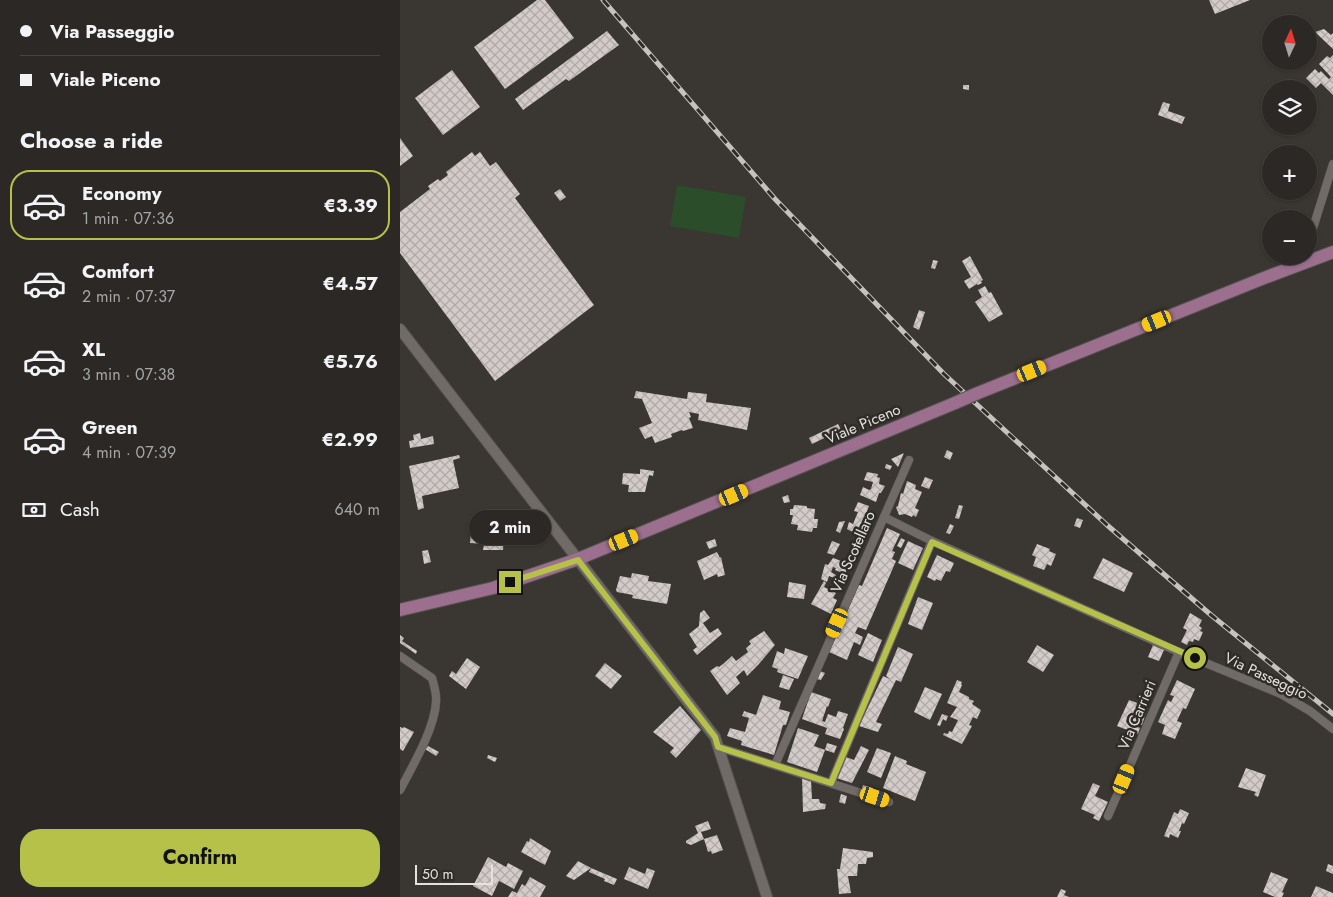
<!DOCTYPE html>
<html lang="en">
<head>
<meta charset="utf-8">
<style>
  body { margin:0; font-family:Jost,sans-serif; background:#34302e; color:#f1f3f6; height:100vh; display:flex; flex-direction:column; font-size:19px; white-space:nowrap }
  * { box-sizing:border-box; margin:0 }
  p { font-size:16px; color:#a6a6a7 }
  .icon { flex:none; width:28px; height:28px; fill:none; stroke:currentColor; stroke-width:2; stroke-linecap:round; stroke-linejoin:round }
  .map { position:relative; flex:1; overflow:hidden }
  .panel { display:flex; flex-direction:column; background:#2c2826; width:400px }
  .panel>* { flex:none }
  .top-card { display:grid; align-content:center; height:110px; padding:0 20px; background:#2c2826 }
  .needle { width:32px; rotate:4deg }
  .fabs { position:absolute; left:862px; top:15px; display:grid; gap:10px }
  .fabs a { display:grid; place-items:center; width:55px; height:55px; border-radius:50%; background:#2c2826; box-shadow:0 1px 4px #0004,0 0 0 1px #484443; font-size:25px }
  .scale { position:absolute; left:15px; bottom:12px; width:78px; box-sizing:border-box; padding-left:5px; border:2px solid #e4e2df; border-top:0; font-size:14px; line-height:18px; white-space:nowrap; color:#e4e2df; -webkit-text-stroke:4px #2f2c28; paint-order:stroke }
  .end { position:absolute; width:22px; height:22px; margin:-11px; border:6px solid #b6c149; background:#111; box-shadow:0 0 0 2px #111 }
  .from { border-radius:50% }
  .bubble { position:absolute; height:35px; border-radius:18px; background:#2c2826; box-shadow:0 1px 4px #0004,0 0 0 1px #484443; font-size:16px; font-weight:700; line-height:35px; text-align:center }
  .car { position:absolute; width:15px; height:30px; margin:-15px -8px; border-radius:6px; box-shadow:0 0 4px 1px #0007; background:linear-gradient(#f5c518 24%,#345 0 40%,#f5c518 0 76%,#345 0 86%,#f5c518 0) }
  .top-card b { display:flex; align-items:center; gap:18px; height:48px; font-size:19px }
  .top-card b+b { border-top:1px solid #484443 }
  .top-card i { width:12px; height:12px; background:#f1f3f6 }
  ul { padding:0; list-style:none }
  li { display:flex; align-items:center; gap:15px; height:70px; margin:0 10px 8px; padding:0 10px; border:2px solid transparent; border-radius:20px }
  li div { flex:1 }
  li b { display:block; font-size:19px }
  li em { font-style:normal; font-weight:700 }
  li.active { border-color:#b6c149 }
  li>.icon { width:45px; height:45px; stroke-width:1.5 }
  h2 { padding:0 20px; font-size:22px; line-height:60px }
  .pay { display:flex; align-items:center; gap:12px; height:55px; padding:0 20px; font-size:19px }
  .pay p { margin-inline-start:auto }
  .button { display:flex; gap:10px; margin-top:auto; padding:10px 20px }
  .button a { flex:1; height:58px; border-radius:20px; background:#b6c149; color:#111; font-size:20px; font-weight:700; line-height:58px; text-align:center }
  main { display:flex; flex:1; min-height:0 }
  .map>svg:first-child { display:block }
  .pitch { fill:#2b4d29 }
  .building { fill:url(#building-cross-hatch) }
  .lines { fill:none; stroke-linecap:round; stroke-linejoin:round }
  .minor-casing { stroke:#585451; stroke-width:9 }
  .tertiary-casing { stroke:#585451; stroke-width:12 }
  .primary-casing { stroke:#585451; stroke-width:14 }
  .minor { stroke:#706b67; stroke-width:8 }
  .tertiary { stroke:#706b67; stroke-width:10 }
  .primary { stroke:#9c6f8f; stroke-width:12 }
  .rail-casing { stroke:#c5c2bf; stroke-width:5 }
  .rail { stroke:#2f2c28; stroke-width:3; stroke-dasharray:9; stroke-linecap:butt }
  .primary-bridge-casing { stroke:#585451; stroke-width:14; stroke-linecap:butt }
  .primary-bridge { stroke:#9c6f8f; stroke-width:12 }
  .route { stroke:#b6c149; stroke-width:6 }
  .labels { text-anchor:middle; stroke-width:5; stroke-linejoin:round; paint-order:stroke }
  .street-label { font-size:15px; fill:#e4e2df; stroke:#2f2c28 }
</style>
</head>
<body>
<main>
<section class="panel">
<div class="top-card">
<b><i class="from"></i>Via Passeggio</b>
<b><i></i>Viale Piceno</b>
</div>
<h2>Choose a ride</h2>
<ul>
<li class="active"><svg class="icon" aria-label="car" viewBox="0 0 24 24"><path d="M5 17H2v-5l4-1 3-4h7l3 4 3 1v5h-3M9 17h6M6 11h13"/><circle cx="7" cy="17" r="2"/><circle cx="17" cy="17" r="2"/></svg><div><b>Economy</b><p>1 min · 07:36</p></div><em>€3.39</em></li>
<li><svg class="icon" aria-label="car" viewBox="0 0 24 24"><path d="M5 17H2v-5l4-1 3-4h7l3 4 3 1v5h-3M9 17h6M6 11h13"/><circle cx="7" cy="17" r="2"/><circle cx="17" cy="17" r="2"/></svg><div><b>Comfort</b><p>2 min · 07:37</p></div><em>€4.57</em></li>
<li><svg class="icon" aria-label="car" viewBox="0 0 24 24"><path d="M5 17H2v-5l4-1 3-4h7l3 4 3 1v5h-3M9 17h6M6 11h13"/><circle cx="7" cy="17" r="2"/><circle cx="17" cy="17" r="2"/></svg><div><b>XL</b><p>3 min · 07:38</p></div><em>€5.76</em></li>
<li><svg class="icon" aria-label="car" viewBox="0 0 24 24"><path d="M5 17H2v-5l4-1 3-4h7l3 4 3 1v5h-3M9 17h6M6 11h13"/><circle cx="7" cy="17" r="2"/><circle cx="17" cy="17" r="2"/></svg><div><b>Green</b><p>4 min · 07:39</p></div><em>€2.99</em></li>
</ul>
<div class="pay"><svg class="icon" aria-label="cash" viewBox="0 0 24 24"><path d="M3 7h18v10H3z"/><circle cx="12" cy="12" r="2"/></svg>Cash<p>640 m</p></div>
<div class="button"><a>Confirm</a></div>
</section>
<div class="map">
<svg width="933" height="897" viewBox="0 0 933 897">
  <defs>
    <pattern id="building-cross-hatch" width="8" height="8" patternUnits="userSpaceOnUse" patternTransform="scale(1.25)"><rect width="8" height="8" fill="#d3cbca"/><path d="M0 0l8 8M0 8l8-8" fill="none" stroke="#afa9a8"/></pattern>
  </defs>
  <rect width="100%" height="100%" fill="#3a3632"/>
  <path class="pitch" d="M277,185L346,197L339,238L270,226Z"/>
  <g class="building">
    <path d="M137,0H145L174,38L105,89L74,47Z"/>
    <path d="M809,0H850L815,14Z"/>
    <path d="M924,29L931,35L933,33V49L915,32Z"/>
    <path d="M207,31L219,45L169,81L166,79L123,110L115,99Z"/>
    <path d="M933,55V95L921,83L916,88L906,78L915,69L919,73L921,71L929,79L931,77L919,64L927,56L930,58Z"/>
    <path d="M52,70L80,107L43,135L15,98Z"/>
    <path d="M563,85H569V90L563,89Z"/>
    <path d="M763,102L770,104L768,111L785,117L782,124L758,115Z"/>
    <path d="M0,138L13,156L0,166Z"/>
    <path d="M72,152L75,156L80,152L90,166L96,162L120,194L115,198L194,305L95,381L0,253V212L30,189L28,186L38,179L40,181L48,175L46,172Z"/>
    <path d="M160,189L166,197L160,201L154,193Z"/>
    <path d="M570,256L583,280L581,281L582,283L578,285L577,284L569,289L564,281L571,277L562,261Z"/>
    <path d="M533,260L538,261L535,269L531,268Z"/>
    <path d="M585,286L589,293L591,292L603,314L589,322L575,302L582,297L578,290Z"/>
    <path d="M519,310L525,312L519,330L513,327Z"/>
    <path d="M236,391L287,399L288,392L307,394L306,402L351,408L347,430L298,420L299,414L289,412L291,417L289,418L293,428L283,431L282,430L271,434L272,437L255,443L252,436L245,439L239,428L252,423L242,399L234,398Z"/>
    <path d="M438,424L441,430L412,444L409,438Z"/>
    <path d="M20,433L21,439L33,436L34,444L10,448L9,441L14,440L13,435Z"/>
    <path d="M547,450L553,453L550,460L544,457Z"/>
    <path d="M504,453L498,467L491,459Z"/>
    <path d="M59,455L60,458L53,460L59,488L22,496L24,508L18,510L9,466Z"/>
    <path d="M486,464L492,466L490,470L485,468Z"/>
    <path d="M240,469L254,471L253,476L249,475L245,492H228L229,485L222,484L223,473L240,474Z"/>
    <path d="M467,472L478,474L477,477L480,478L479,484L485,486L481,493H479L476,502L460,495L463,487L469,490L471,489L473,482L464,480Z"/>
    <path d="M525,477L533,480L529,489L521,486Z"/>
    <path d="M507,481L516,485L515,489L522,492L515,508L519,510L516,517L513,515L512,517L505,514L499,515L496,507L498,506L501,493L503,494Z"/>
    <path d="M388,495L390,502L384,503L382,497Z"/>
    <path d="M458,502L469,506L467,511L469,512L467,518L470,519L467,527L464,525L458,535L447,529L449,522L453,524L458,512L454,511Z"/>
    <path d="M394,505L407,506V508L415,509L414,519H418L417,528H413L412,532L397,530L398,525L391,524L393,515H390V509H393Z"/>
    <path d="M559,505L563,506L559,519L555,518Z"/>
    <path d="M78,516L108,518L106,536H104L103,550H83L84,544L70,543L71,532L79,533V527H78Z"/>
    <path d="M677,518L683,520L680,528L674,526Z"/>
    <path d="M445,521L440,533L436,531L439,522Z"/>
    <path d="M550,524L554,526L550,534L546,533Z"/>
    <path d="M487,528L500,534L492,551L495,552L492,559L496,561L466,630L458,627L455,633L463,637L460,645L454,642L447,660L429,652L459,585L462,586Z"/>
    <path d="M501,538L505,540L501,548L497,546Z"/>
    <path d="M315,539L317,546L309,549L306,542Z"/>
    <path d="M432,541L440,544L434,555L427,553Z"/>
    <path d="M508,541L523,548L513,570L498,563Z"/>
    <path d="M458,544L462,546L455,561L451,559Z"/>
    <path d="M637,544L650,549L649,551L656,554L651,566L647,564L644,570L633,566L636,557L632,555Z"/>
    <path d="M28,550L31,562L24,564L22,551Z"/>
    <path d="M317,552L320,558L321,557L325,575L318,577L317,574L304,580L297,561Z"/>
    <path d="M537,555L554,563L550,572L546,571L541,581L536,579L535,581L527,577Z"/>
    <path d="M433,558L447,563L446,565L448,566L445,574L435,570L436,568L433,567L431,572L436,575L434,578L429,576L427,582L421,579L425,564L428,565Z"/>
    <path d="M703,558L733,573L724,592L693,578Z"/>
    <path d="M232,573L249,576L248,581L271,584L267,604L232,598L233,595L217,592L216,590L220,576L231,578Z"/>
    <path d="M424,581L426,583L424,587L436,593L433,598L437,600L431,614L411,604Z"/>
    <path d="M389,582L406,585L404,599L387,597Z"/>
    <path d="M518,597L533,603L522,630L508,624Z"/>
    <path d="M304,610L310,618L303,623L310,633L318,628L322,634L297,655L293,650L297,647L289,634L299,626L300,613Z"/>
    <path d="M790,613L802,620L799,626L802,628L800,631L803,632L799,641L794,639L793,642L789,641L787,645L781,642L787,630L783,628Z"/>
    <path d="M364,631L375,645L358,665L347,676L344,670L336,677L340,683L327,695L310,671L317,666L319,667L323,664L332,656L336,661L348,652L346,648L351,644L349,641Z"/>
    <path d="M468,633L482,640L473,662L458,655Z"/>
    <path d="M0,635L4,638L2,641L17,651L16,654L0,643Z"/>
    <path d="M637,645L654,655L643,672L627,662Z"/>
    <path d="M753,645L764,650L759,661L748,657Z"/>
    <path d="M498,647L513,654L501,682L496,680L476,722L482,724L478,732L459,726L483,676L490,679L486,676Z"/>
    <path d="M385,648L408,656L398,679L377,672L378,669L372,667L377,651L384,654Z"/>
    <path d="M67,658L80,667L66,689L49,676L52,671L56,674Z"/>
    <path d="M205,663L222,676L211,689L195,676Z"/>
    <path d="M420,671L425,673L421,680L416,679Z"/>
    <path d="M383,675L394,679L389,690L379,687Z"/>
    <path d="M557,680L562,682L561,684L562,685L559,692L569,697V699L574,701L572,704L581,710L577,719L573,717L569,725L572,726L562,744L543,735L544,733L548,734L549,731L552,732L558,720L550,717L557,707L547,703Z"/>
    <path d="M777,680L795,689L786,709L783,708L777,721L782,723L775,739L762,734L765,725L758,722L768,700L771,702L774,696L770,695Z"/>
    <path d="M525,687L542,694L530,720L514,712Z"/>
    <path d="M411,692L431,699L428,707L427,706L422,721L425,722L428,714L436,717L438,711L448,714L443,728L444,729L440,739L425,734L427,728L402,719Z"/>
    <path d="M744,694L751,697L742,725L727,719L726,722L740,728L738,734L717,726L729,700L740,704Z"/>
    <path d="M363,695L381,701L379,709L390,712L386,725H383L374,755L341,745L342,741L327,736L330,728L345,732L349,718L342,716L344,711L356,715Z"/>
    <path d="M280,706L301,730L276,758L270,752L274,748L253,732Z"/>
    <path d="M542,714L548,716L546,721L543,719L540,726L537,725Z"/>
    <path d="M0,727L3,728L4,727L14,732L3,751L0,749Z"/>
    <path d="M398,728L419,735L414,746L425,750L427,743L437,746L434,753L425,750L417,772L387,762Z"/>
    <path d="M28,746L39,752L36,756L25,749Z"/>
    <path d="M461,746L469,750L452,783L436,778L446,757L454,760Z"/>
    <path d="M477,748L491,753L481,778L467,772Z"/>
    <path d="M88,755L97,758L95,762L87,758Z"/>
    <path d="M495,756L507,761L506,764L526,772L515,801L483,788Z"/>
    <path d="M846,768L866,775L858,797L854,795L856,792L838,787Z"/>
    <path d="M402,776L411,780L412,799H419L420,803L426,804L425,809L403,812Z"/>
    <path d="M693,783L700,786L695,796L708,802L699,821L693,818L695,815L681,809Z"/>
    <path d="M463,785L473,788L472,791L462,788Z"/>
    <path d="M441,794L447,796L445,804L439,802Z"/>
    <path d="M780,809L789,813L784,824L782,823L779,831H781L778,838L770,834L769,838L764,836L774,812L778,814Z"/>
    <path d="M308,821L311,829L301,832L304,839L291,845L286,843V841L298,833L295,826Z"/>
    <path d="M317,835L323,850L312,854L311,851L308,852L304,839Z"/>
    <path d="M130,838L151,851L145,865L121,852L127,841L129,842Z"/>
    <path d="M443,848L473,852V857L467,858L466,864H458L457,876H448L451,893L439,894L437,869H440Z"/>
    <path d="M88,857L106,867L108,863L123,871L114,889L99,881L92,896L73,886Z"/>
    <path d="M178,861L191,868L174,880L166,876Z"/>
    <path d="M928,864L933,866V874L926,871Z"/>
    <path d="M229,867L245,874L247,868L255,871L248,889L224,879Z"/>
    <path d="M191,868L217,879L214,885L204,881L205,879L189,872Z"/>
    <path d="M871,872L888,879L882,892L884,893L882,897H875L863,892Z"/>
    <path d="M130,877L146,886L140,897H108L112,891L117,893L122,884L125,886Z"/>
    <path d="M916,886L933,893V897H911Z"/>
    <path d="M661,889L666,891L664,895L669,897H657Z"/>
  </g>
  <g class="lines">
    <defs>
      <g id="minor">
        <path d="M909,241L933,164"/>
        <path d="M484,517L532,541L779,652L881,694L910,711L933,729"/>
        <path d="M0,656L32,678C34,686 37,694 36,702C35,728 12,767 0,790"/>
        <path d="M318,747L489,802"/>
        <path d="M375,765L509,460"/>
        <path d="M431,783L532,541"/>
        <path d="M708,816L779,652"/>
      </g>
      <path id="tertiary" d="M0,329L315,737L367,897"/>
      <g id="primary">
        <path d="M578,393L864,278L933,252"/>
        <path d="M0,610L93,588L178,559L555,403"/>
      </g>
    </defs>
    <use href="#minor" class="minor-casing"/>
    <use href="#tertiary" class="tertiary-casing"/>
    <use href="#primary" class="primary-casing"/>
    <use href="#minor" class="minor"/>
    <use href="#tertiary" class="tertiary"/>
    <use href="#primary" class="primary"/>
    <defs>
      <path id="rail" d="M203,0L375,199L544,374L707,525L811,615L933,714"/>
    </defs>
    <use href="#rail" class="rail-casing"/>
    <use href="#rail" class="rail"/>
    <defs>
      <path id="primary-bridge" d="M555,403L578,393"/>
    </defs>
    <use href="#primary-bridge" class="primary-bridge-casing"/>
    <use href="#primary-bridge" class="primary-bridge"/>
  </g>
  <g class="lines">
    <path class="route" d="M110,582L178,560L315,737L318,747L431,783L532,542L795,658"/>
  </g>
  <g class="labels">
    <g class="street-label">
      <text transform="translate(463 424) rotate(-23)" y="5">Viale Piceno</text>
      <text transform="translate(453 552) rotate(-66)" y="5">Via Scotellaro</text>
      <text transform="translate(866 676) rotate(25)" y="5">Via Passeggio</text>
      <text transform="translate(737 715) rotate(-67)" y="5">Via Carrieri</text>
    </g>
  </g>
</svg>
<div class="fabs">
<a><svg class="needle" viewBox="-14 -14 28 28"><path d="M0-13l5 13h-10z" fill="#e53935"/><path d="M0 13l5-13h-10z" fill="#a6a6a7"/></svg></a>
<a><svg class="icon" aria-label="layers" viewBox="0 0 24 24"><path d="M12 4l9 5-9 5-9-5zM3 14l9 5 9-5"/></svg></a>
<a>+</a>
<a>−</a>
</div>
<div class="scale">50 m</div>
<i class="end from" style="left:795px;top:658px"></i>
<i class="end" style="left:110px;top:582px"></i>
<div class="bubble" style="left:69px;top:510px;width:82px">2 min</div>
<i class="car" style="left:757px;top:321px;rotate:248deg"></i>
<i class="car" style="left:632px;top:371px;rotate:68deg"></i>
<i class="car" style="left:334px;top:495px;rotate:67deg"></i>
<i class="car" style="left:224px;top:540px;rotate:68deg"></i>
<i class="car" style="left:437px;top:623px;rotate:204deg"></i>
<i class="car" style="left:724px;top:779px;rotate:23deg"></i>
<i class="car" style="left:475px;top:797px;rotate:108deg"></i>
</div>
</main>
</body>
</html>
